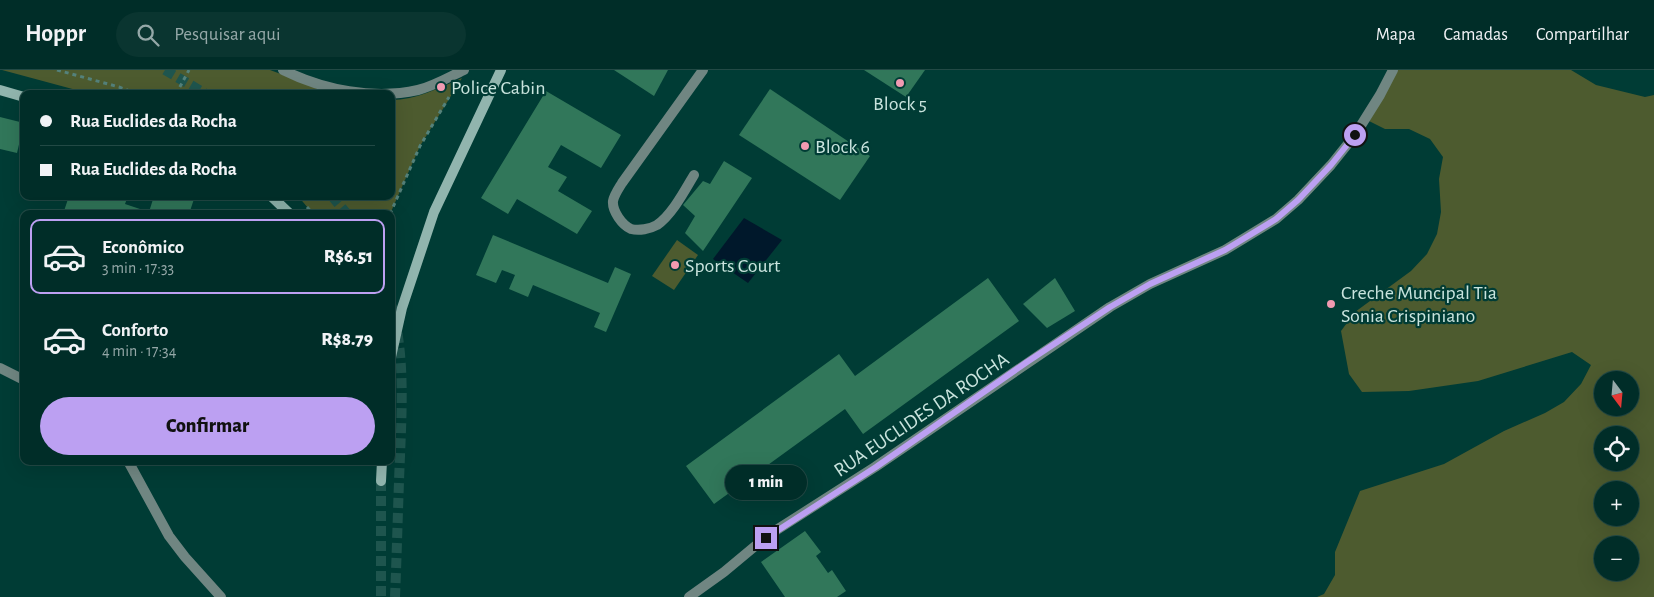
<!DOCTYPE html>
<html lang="pt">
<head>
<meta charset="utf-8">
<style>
  body { margin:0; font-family:"Alegreya Sans",sans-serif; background:#0a3530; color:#f1f3f6; height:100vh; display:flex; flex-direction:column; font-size:19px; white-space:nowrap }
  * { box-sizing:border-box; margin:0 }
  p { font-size:16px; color:#95a8a8 }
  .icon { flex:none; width:28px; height:28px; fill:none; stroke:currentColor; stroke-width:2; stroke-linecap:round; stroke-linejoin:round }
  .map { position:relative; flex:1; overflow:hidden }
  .details { position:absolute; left:20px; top:140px; width:375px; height:255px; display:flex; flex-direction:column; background:#002d28; border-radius:10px; box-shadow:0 5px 20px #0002,0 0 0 1px #224945 }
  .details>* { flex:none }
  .hud { position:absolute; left:20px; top:20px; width:375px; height:110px; border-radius:10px; box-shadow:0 5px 20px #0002,0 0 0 1px #224945; display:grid; align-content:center; height:110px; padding:0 20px; background:#002d28 }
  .needle { width:32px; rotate:164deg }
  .buttons { position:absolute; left:1594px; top:301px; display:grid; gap:10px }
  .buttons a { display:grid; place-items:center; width:45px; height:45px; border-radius:50%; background:#002d28; box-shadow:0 5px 20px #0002,0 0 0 1px #224945; font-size:25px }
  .end { position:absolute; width:22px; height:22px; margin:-11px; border:6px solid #bca0f2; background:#111; box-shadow:0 0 0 2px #111 }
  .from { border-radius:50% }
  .bubble { position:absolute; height:35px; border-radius:18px; background:#002d28; box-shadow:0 5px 20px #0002,0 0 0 1px #224945; font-size:16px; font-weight:800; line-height:35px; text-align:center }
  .hud b { display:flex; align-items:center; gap:18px; height:48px; font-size:19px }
  .hud b+b { border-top:1px solid #224945 }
  .hud i { width:12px; height:12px; background:#f1f3f6 }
  ul { padding:9px 0 0; list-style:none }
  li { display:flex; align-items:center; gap:15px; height:75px; margin:0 10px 8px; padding:0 10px; border:2px solid transparent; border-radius:10px }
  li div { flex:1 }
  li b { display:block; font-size:19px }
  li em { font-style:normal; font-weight:800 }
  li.selected { border-color:#bca0f2 }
  li>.icon { width:45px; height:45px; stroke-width:1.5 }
  .cta { display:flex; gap:10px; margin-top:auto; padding:10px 20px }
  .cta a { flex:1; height:58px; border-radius:30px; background:#bca0f2; color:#111; font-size:20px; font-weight:800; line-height:58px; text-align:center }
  header { display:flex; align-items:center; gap:30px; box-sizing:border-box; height:70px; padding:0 25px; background:#002d28; border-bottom:1px solid #224945 }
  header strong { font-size:24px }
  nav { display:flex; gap:28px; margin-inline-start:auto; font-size:18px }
  .search { width:350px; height:45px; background:#0a3530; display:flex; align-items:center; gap:12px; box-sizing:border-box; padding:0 18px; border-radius:28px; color:#95a8a8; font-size:19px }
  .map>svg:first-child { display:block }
  .green { fill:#4d5b2f; fill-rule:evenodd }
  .water { fill:#00182b }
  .building { fill:#31775a }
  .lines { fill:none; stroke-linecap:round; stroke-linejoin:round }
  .secondary-tunnel { stroke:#1e554e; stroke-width:10; stroke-dasharray:10 5; stroke-linecap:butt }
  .path { stroke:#54827b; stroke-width:3; stroke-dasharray:4 4; stroke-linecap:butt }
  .street { stroke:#708682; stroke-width:10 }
  .secondary { stroke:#91b5ae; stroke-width:10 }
  .route { stroke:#bca0f2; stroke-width:6 }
  .poi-dot { fill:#f19ab1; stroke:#003c35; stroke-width:2 }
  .labels { text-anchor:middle; stroke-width:4.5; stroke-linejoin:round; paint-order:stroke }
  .poi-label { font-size:20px; fill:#c9e4de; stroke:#003c35; text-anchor:start }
  .street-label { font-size:20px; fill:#c9e4de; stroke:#003c35 }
</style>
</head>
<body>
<header>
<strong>Hoppr</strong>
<div class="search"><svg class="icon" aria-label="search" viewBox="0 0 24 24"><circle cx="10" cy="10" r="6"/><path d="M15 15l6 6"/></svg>Pesquisar aqui</div>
<nav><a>Mapa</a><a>Camadas</a><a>Compartilhar</a></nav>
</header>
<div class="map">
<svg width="1654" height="527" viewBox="0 0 1654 527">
  <rect width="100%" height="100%" fill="#003c35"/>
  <g class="green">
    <path d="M2,0H270L324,20L338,24H91Z"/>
    <path d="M1398,0H1571L1596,15L1645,27L1654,25V527H1317L1324,524L1335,505V482L1360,421L1444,394L1504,361L1545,343L1564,332L1581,314L1591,295L1572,282L1478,311L1409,321L1362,322L1349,304L1341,261L1355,242L1411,201L1427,184L1437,164L1441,142L1439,109L1443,87L1430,69L1409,59H1385L1365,49ZM1602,310H1630V338H1602ZM1602,365H1630V392H1602ZM1602,420H1630V448H1602ZM1602,475H1630V502H1602Z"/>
    <path d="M462,8L420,76L390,144H313L298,126H391V30C416,30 439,18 462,8Z"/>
    <path d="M677,170L698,185L674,220L652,206Z"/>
  </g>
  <path class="water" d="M744,148L782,170L748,213L713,189Z"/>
  <g class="building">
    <path d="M614,0H668L654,26Z"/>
    <path d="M864,0H925L906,27Z"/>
    <path d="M770,19L870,86L840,130L739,65Z"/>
    <path d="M546,21L621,65L601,98L561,75L548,97L567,107L558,121L592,141L577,164L517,129L508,144L481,128Z"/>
    <path d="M0,47L24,53L17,83L0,79Z"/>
    <path d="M724,91L752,108L703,181L685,163L695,146L683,135L703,111L710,114Z"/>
    <path d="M69,126H128L125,134L149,142L154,126H195L189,144H63Z"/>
    <path d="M493,165L608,213L615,197L631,204L606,262L594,257L600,243L533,215L528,227L509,219L515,205L502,200L496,213L476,205Z"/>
    <path d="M988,208L1019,251L863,364L845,339L714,434L686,396L839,284L855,306Z"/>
    <path d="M1055,208L1075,241L1047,258L1023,234Z"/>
    <path d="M805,461L821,482L816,486L828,503L832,500L846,521L837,527H785L761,492Z"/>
  </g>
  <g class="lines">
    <g class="secondary-tunnel">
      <path d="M165,0L206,24"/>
      <path d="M332,126L347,144"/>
      <path d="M391,234C405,283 402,336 400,386C398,433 397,480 395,527"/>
      <path d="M381,411V527"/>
    </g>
    <g class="path">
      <path d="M57,0L119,17L138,24"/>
      <path d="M176,24L189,0"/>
      <path d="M307,137L313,144"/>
      <path d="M390,144L420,76L449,27"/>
    </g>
    <g class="street">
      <path d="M283,0C323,20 374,30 418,20C434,16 449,7 464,0"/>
      <path d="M694,105C685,120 672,145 657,155C650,159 639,161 631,159C622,155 612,141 613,131C614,125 619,118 622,113L703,0"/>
      <path d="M0,298L24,310"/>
      <path d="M128,391L169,466L185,487L221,527"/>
      <path d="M689,527L724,502L754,477L778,459L875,397L1110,237L1150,214L1225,180L1276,149L1298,130L1331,95L1355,65L1380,25L1393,0"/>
    </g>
    <g class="secondary">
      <path d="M0,20L24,27"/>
      <path d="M271,126L290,144"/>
      <path d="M391,287L402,238L434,142L501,0"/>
      <path d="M381,411L382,391"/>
    </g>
  </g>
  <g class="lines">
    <path class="route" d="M766,468L876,397L1027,292L1110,237L1150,214L1225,180L1276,149L1298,130L1331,95L1355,65"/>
  </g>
  <g class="poi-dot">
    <circle cx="900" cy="13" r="5"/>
    <circle cx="441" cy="17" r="5"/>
    <circle cx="805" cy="76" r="5"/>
    <circle cx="675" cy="195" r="5"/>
    <circle cx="1331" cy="234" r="5"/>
  </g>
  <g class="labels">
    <g class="poi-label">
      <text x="451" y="24">Police Cabin</text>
      <text x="900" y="40" text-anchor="middle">Block 5</text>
      <text x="815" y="83">Block 6</text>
      <text x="685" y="202">Sports Court</text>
      <text x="1341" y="229">Creche Muncipal Tia<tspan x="1341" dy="23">Sonia Crispiniano</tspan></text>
    </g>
    <g class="street-label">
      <text transform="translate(921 344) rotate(-34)" y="7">RUA EUCLIDES DA ROCHA</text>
    </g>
  </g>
</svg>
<div class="buttons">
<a><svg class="needle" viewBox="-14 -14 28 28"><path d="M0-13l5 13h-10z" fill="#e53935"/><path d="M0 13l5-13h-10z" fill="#95a8a8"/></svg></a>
<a><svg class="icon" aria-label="locate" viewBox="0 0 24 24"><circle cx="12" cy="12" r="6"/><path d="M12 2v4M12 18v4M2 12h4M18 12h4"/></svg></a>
<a>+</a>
<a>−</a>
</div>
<i class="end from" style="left:1355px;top:65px"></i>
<i class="end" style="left:766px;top:468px"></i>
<div class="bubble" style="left:725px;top:395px;width:82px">1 min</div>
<div class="hud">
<b><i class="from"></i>Rua Euclides da Rocha</b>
<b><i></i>Rua Euclides da Rocha</b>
</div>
<section class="details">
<ul>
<li class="selected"><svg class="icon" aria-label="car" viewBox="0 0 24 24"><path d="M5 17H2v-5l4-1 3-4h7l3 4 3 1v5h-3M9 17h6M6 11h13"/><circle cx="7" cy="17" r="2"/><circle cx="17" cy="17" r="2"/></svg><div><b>Econômico</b><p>3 min · 17:33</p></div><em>R$6.51</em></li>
<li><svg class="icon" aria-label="car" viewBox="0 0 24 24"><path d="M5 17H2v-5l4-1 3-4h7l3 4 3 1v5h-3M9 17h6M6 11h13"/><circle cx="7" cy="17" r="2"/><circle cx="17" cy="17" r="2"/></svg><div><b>Conforto</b><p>4 min · 17:34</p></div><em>R$8.79</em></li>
</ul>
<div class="cta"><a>Confirmar</a></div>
</section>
</div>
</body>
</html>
